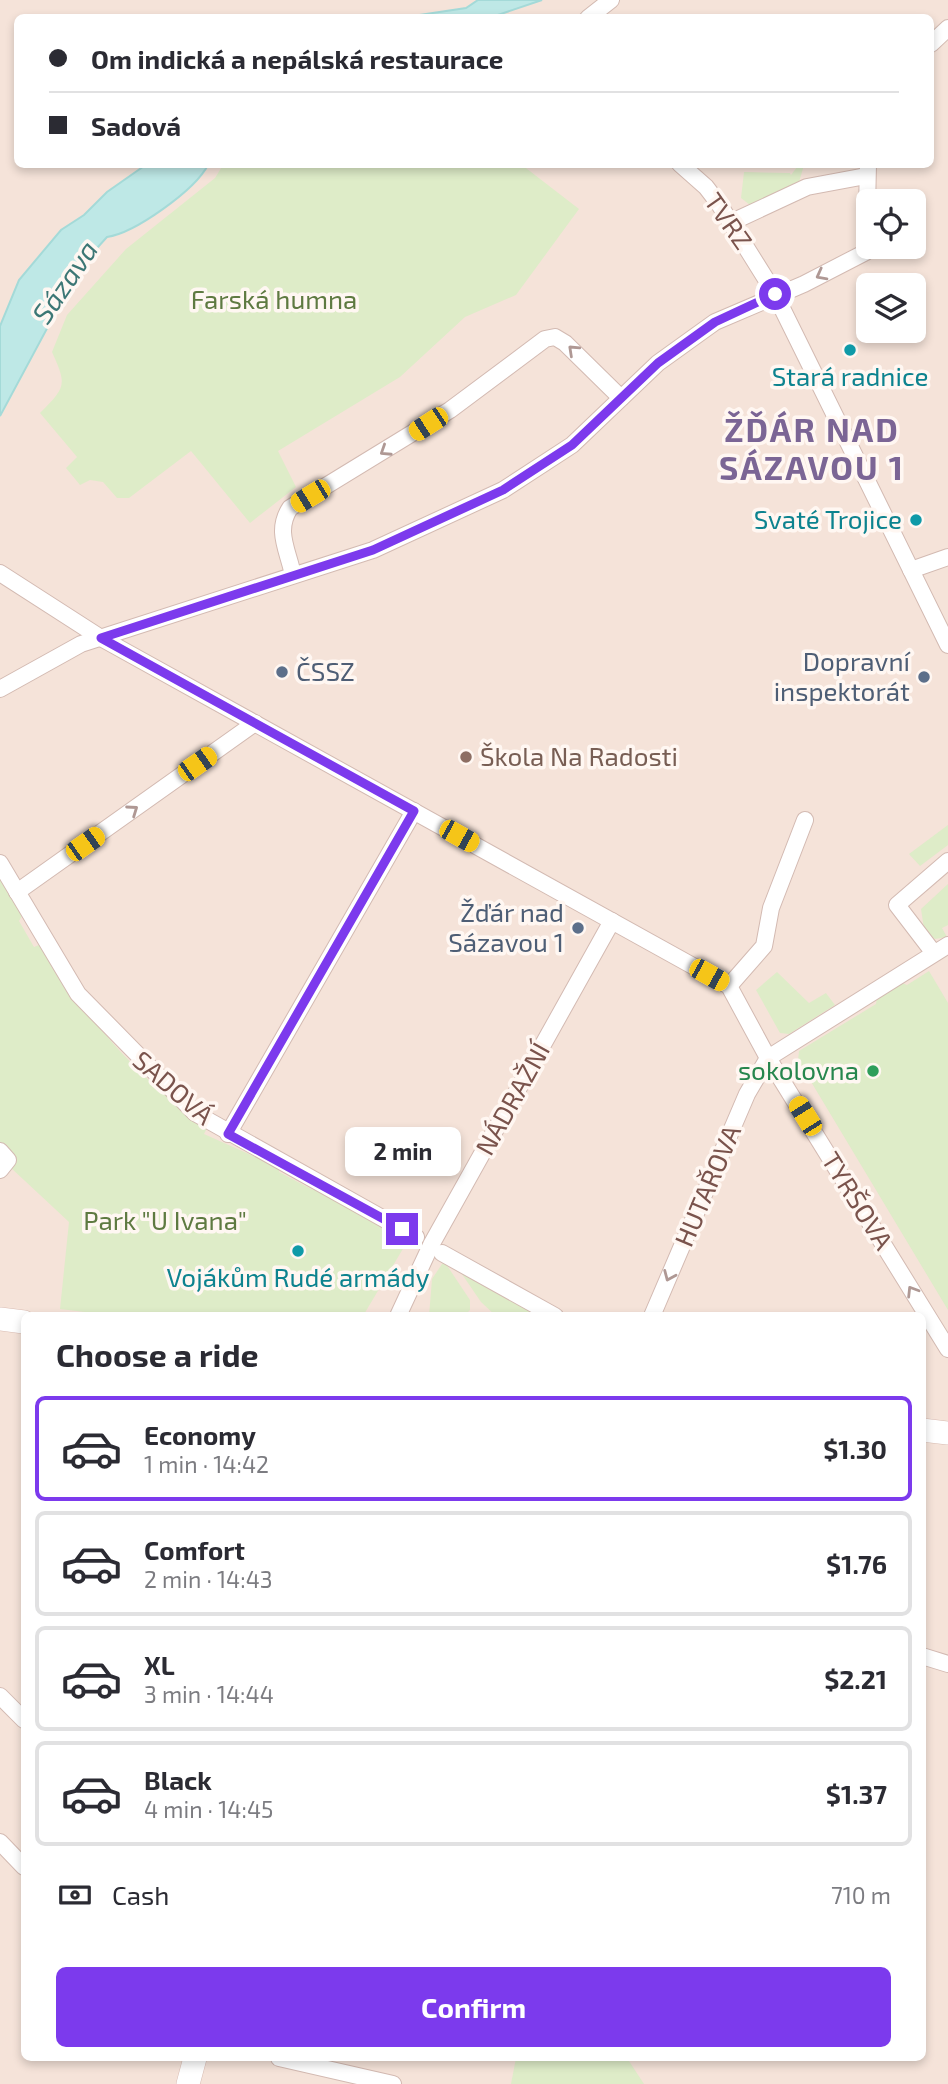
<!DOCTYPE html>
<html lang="en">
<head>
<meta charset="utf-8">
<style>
  body { margin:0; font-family:"Exo 2",sans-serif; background:#f2f2f3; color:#2b2b33; height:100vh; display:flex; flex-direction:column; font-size:26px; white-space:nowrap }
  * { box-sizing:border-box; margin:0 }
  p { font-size:23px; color:#7c7c81 }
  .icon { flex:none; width:38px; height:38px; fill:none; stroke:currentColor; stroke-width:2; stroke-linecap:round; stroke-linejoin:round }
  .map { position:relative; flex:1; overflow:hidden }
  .panel { position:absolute; left:21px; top:1312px; width:905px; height:749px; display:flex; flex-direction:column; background:#fff; border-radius:10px; box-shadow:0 4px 10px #0003 }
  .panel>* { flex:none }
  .top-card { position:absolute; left:14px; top:14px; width:920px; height:154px; border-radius:10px; box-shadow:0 4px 10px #0003; display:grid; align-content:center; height:154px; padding:0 35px; background:#fff }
  .fabs { position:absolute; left:856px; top:189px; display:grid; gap:14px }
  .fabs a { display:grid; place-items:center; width:70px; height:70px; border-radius:10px; background:#fff; box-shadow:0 4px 10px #0003; font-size:35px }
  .end { position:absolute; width:32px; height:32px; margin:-16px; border:9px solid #7c3aed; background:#fff; box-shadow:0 0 0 4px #fff }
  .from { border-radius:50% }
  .bubble { position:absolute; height:49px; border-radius:10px; background:#fff; box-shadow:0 4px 10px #0003; font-size:23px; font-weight:700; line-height:49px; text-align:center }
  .car { position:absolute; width:21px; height:42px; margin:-21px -10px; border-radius:9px; box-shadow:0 0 5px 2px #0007; background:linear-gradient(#f5c518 24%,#345 0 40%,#f5c518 0 76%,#345 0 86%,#f5c518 0) }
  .top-card b { display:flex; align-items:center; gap:24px; height:66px; font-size:26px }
  .top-card b+b { border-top:2px solid #e1e1e2 }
  .top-card i { width:18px; height:18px; background:#2b2b33 }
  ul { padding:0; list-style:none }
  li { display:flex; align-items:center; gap:21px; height:105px; margin:0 14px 10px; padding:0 21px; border:4px solid #e1e1e2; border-radius:10px }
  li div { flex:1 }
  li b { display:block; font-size:26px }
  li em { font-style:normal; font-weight:700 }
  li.current { border-color:#7c3aed }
  li>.icon { width:63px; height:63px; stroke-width:1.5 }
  h2 { padding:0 35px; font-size:32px; line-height:84px }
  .pay { display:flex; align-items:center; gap:18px; height:77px; padding:0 35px; font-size:26px }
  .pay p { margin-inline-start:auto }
  .button { display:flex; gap:14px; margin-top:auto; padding:14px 35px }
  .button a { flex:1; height:80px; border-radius:10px; background:#7c3aed; color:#fff; font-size:28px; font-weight:700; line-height:80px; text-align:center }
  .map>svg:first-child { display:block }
  .residential { fill:#f5e3d9; fill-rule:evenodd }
  .green { fill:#deecc8 }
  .water { fill:#bee8e6; stroke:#a4dad8; stroke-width:2 }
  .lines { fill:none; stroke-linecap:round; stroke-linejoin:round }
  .street-casing { stroke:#d3bab2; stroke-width:18 }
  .secondary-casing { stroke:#d8bbb2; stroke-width:24 }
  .street { stroke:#fff; stroke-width:16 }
  .secondary { stroke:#fff; stroke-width:23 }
  .oneway { stroke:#af9894 }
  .route { stroke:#7c3aed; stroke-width:9 }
  .culture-dot { fill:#0f9aa8; stroke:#fff7f2; stroke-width:2.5 }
  .service-dot { fill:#5c6f8a; stroke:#fff7f2; stroke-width:2.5 }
  .education-dot { fill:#8d6e63; stroke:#fff7f2; stroke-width:2.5 }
  .leisure-dot { fill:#2e9e5b; stroke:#fff7f2; stroke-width:2.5 }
  .labels { text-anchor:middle; stroke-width:7; stroke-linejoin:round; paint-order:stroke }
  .street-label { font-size:26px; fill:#7a534c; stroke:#fff7f2 }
  .park-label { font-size:26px; fill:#5e7a41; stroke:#fff7f2 }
  .culture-label { font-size:26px; fill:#0d838f; stroke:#fff7f2 }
  .service-label { font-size:26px; fill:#4e5e75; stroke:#fff7f2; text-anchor:end }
  .education-label { font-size:26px; fill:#785e54; stroke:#fff7f2; text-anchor:start }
  .leisure-label { font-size:26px; fill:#27864d; stroke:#fff7f2; text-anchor:end }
  .water-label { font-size:28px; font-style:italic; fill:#3c7775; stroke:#fff7f2 }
  .district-label { font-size:33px; font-weight:bold; letter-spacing:2px; fill:#7b6595; stroke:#fff7f2 }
</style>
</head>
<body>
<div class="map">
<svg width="948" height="2084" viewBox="0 0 948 2084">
  <rect width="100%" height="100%" fill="#fdf2eb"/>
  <g class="residential">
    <path d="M0,0H478L466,8L406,18H18V164L147,165L107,192L84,215L61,230L19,280L0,326Z"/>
    <path d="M542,0H948V2084H0V416L80,267L107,237L118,235L170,204L204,173L208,165L931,164V18L492,17ZM868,201H914V247H868ZM868,285H914V331H868ZM24,1316H922V2058H24Z"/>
  </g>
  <g class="green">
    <path d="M223,165H522L579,209L516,295L465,317L400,377L278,451L296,487L250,523L191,451L129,498H117L103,482L90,480L80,485L66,468L77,457L40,413C66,387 67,385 52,352L67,315L126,249L215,178Z"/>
    <path d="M798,165H804L799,182L761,204L750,205L741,198L744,172L790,173L791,175L797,167L800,168Z"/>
    <path d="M948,825V845L920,866L909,854Z"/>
    <path d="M0,877L23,914L19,921L34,947L39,945C89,1020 134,1075 207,1128L204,1134L280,1168L279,1172L313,1190L317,1189L407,1242L363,1316H118L60,1309L69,1222L10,1167L0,1153Z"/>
    <path d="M948,884V925L942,928L947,937L935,939L924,929L921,909Z"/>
    <path d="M929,971L948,1003V1310L798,1060L799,1051L876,1004L877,997L900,982L907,985Z"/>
    <path d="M777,972L809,1003L826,993L835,1005L789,1034L780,1033L756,990Z"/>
    <path d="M444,1261L470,1300V1310L464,1316H429L432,1279Z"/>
    <path d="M455,1264L548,1316H496L481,1302Z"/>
    <path d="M516,2058H627L644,2084H511Z"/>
  </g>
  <g class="water">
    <path d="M478,0H542L492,17H406L466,8Z"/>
    <path d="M147,164L208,165C195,190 135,233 107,237L80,267L0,416V326L19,280L61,230L84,215L107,192Z"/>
  </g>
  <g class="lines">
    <defs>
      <g id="street">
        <path d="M588,18L611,0"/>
        <path d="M931,44L948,28"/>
        <path d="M680,164L706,187L719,204L769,284"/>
        <path d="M732,222L807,187L866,176"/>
        <path d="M775,294L948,645"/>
        <path d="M911,570L948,557"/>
        <path d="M0,573L101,638L729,986L768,1058L948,1349"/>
        <path d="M293,575C288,550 275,531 290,508L450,410L545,339L555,337L565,343L621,398"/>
        <path d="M0,689L81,644L373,550L503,490L572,445L658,363L715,322L804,284L866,252L868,164"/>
        <path d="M0,863L78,994L195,1113L416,1237"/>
        <path d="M17,892L255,723"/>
        <path d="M933,952L897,905L948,861"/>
        <path d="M729,986L764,946L771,908L805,820"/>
        <path d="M228,1134L414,811"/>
        <path d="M0,1151L8,1160L0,1170"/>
        <path d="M442,1253L555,1316"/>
        <path d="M398,1316L431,1245L612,921"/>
        <path d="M652,1316L747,1094L768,1058L948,945"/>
        <path d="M922,1656L948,1664"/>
        <path d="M0,1696L24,1720"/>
        <path d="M0,1842L24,1867"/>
        <path d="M279,2058L393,2084"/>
      </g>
      <g id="secondary">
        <path d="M0,1319L24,1322"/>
        <path d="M922,1430L948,1433"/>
        <path d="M188,2084L195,2058"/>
      </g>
    </defs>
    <use href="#street" class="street-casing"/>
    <use href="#secondary" class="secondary-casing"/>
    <use href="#street" class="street"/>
    <use href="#secondary" class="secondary"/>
  </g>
  <defs><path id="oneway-chevron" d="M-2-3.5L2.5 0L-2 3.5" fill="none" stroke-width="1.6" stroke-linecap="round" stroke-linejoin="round" transform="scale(1.75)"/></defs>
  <g class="oneway">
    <use href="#oneway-chevron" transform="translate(821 275) rotate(152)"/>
    <use href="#oneway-chevron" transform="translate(573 350) rotate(-137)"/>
    <use href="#oneway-chevron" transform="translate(385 451) rotate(147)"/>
    <use href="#oneway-chevron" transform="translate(133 810) rotate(-35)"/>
    <use href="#oneway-chevron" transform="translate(669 1276) rotate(113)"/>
    <use href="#oneway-chevron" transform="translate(912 1291) rotate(-122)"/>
  </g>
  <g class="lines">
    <path class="route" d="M402,1229L228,1134L414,811L101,638L373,550L503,490L572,445L658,363L715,322L775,294"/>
  </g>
  <g class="culture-dot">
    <circle cx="850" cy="350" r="7"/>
    <circle cx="916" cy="520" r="7"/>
    <circle cx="298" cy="1251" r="7"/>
  </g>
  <g class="service-dot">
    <circle cx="282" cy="672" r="7"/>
    <circle cx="924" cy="677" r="7"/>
    <circle cx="578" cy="928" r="7"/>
  </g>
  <circle class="education-dot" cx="466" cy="757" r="7"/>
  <circle class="leisure-dot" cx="873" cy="1071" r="7"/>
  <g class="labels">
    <g class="street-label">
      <text transform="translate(728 221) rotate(55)" y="9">TVRZ</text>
      <text transform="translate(173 1088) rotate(41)" y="9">SADOVÁ</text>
      <text transform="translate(513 1099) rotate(-61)" y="9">NÁDRAŽNÍ</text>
      <text transform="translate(708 1186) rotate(-67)" y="9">HUTAŘOVA</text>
      <text transform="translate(857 1201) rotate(58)" y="9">TYRŠOVA</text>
    </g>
    <g class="park-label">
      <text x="274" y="309">Farská humna</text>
      <text x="165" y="1230">Park "U Ivana"</text>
    </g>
    <g class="culture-label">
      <text x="850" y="386">Stará radnice</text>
      <text x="902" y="529" text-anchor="end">Svaté Trojice</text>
      <text x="298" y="1287">Vojákům Rudé armády</text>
    </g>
    <g class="service-label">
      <text x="910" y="671">Dopravní<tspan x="910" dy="30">inspektorát</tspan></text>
      <text x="296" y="681" text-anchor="start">ČSSZ</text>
      <text x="564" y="922">Žďár nad<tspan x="564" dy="30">Sázavou 1</tspan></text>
    </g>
    <g class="education-label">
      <text x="480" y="766">Škola Na Radosti</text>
    </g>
    <g class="leisure-label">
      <text x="859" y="1080">sokolovna</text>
    </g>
    <g class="water-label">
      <text transform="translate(65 282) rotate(-56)" y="10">Sázava</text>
    </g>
    <g class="district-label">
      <text x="812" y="442">ŽĎÁR NAD<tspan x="812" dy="38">SÁZAVOU 1</tspan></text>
    </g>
  </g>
</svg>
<div class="fabs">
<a><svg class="icon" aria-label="locate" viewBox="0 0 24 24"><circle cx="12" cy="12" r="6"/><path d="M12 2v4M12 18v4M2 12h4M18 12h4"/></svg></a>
<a><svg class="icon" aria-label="layers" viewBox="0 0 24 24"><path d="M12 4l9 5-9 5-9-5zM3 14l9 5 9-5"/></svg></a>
</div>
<i class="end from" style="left:775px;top:294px"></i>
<i class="end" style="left:402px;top:1229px"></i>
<div class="bubble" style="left:345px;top:1127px;width:116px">2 min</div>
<i class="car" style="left:428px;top:424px;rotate:237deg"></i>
<i class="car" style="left:310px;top:496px;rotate:239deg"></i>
<i class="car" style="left:197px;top:764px;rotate:55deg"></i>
<i class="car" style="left:459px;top:836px;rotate:119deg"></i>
<i class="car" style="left:85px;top:844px;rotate:55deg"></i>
<i class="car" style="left:709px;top:975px;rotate:119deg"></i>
<i class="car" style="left:805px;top:1116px;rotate:328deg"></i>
<div class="top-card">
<b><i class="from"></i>Om indická a nepálská restaurace</b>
<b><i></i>Sadová</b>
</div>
<section class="panel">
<h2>Choose a ride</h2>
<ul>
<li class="current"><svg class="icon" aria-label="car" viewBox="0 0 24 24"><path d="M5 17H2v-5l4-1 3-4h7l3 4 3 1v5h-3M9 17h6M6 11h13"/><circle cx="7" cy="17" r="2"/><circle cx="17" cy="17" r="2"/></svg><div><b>Economy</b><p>1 min · 14:42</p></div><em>$1.30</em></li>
<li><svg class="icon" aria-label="car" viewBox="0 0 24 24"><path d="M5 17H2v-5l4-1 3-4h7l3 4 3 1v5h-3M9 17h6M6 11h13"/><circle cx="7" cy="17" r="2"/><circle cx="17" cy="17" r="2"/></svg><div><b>Comfort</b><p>2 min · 14:43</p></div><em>$1.76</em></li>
<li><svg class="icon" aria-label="car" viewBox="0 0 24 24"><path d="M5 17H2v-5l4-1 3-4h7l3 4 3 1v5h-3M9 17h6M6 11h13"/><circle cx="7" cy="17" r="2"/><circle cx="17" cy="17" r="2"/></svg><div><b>XL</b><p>3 min · 14:44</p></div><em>$2.21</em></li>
<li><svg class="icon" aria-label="car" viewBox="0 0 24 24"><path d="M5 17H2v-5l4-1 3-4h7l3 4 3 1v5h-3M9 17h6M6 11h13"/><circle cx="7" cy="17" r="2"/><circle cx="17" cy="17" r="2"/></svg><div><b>Black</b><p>4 min · 14:45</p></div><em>$1.37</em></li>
</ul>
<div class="pay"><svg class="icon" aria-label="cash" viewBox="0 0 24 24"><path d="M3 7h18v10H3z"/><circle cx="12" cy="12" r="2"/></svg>Cash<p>710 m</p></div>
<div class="button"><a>Confirm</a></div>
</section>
</div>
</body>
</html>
